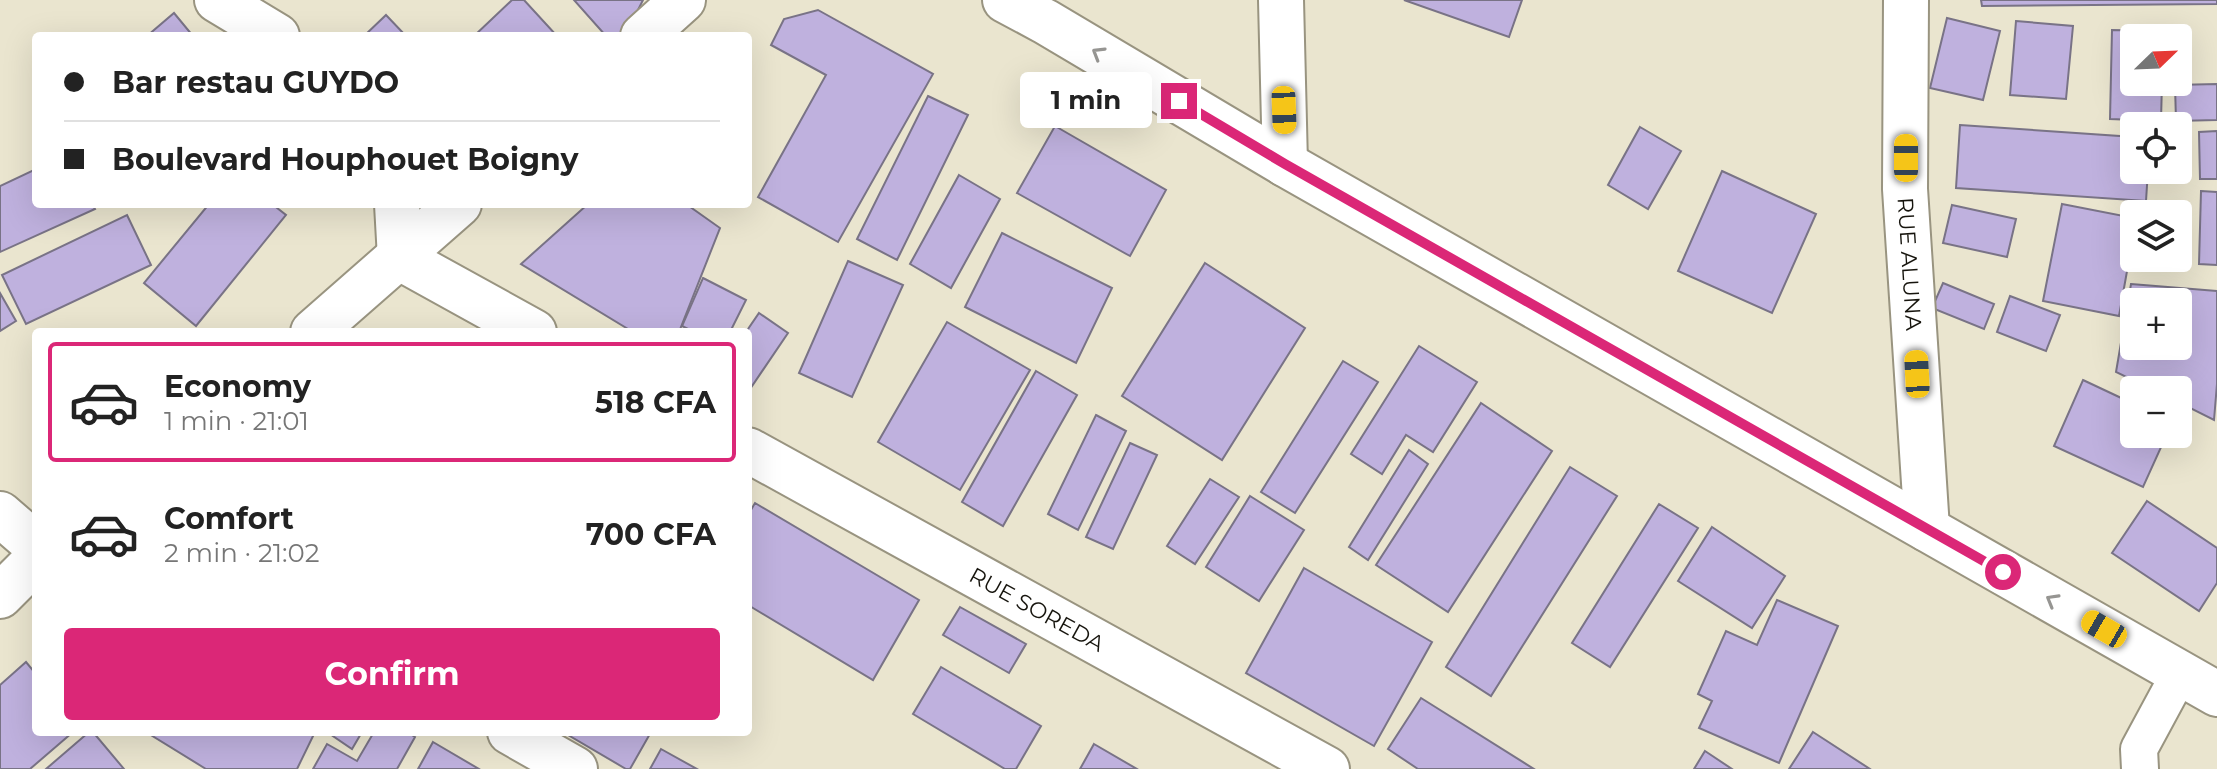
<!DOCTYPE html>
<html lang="en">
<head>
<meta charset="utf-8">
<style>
  body { margin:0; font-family:Montserrat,sans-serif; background:#f2f2f2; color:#222; height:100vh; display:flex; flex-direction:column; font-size:30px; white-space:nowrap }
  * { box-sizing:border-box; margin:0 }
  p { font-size:26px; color:#767676 }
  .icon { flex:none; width:44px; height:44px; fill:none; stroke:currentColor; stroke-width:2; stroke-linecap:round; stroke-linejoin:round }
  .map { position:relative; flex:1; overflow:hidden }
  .side { position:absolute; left:32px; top:328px; width:720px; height:408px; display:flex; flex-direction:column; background:#fff; border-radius:8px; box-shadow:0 8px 32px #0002 }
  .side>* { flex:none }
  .top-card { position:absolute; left:32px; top:32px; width:720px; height:176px; border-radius:8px; box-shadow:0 8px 32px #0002; display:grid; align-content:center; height:176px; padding:0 32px; background:#fff }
  .needle { width:52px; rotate:67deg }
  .controls { position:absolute; left:2120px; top:24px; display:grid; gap:16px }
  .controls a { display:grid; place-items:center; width:72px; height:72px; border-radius:8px; background:#fff; box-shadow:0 8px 32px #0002; font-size:40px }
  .end { position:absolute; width:36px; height:36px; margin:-18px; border:10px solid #db2777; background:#fff; box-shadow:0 0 0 4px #fff }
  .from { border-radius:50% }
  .bubble { position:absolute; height:56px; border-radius:8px; background:#fff; box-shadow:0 8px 32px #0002; font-size:26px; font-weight:700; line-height:56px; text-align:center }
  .car { position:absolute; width:24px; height:48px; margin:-24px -12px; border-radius:10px; box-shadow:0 0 6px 2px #0007; background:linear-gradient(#f5c518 24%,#345 0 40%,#f5c518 0 76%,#345 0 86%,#f5c518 0) }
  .top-card b { display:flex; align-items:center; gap:28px; height:76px; font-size:30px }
  .top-card b+b { border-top:2px solid #e0e0e0 }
  .top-card i { width:20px; height:20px; background:#222 }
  ul { padding:14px 0 0; list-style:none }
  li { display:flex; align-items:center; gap:24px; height:120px; margin:0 16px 12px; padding:0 16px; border:4px solid transparent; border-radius:8px }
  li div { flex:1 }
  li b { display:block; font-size:30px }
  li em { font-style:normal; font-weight:700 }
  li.active { border-color:#db2777 }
  li>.icon { width:72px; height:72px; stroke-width:1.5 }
  .action { display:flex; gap:16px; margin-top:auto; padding:16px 32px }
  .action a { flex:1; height:92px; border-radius:8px; background:#db2777; color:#fff; font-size:32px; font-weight:700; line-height:92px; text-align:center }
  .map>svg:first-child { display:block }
  .building { fill:#bfb1de; stroke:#797386; stroke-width:2; fill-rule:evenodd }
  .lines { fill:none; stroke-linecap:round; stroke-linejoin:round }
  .lane-casing { stroke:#999480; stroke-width:40 }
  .street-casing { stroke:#999480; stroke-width:48 }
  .secondary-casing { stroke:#999480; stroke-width:48 }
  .lane { stroke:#fff; stroke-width:36 }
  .street { stroke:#fff; stroke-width:44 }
  .secondary { stroke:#fff; stroke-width:44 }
  .oneway { stroke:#969592 }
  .route { stroke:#db2777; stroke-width:10 }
  .labels { text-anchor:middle; stroke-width:7; stroke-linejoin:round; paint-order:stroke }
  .street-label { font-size:22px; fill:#16140d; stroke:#f7f2dc }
</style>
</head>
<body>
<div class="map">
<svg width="2217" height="769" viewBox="0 0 2217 769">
  <rect width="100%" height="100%" fill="#eae5cf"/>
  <g class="building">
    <path d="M512,0H524L557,36H474Z"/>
    <path d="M574,0H643L625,36H606Z"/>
    <path d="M1404,0H1522L1509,37Z"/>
    <path d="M1981,0H2217V4L1982,6Z"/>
    <path d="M818,10L933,74L838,242L758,197L826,75L771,45L784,19Z"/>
    <path d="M174,13L193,36H147Z"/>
    <path d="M386,15L406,36H364Z"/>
    <path d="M1947,18L2000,31L1983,100L1930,88Z"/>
    <path d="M2016,21L2073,26L2066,99L2010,95Z"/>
    <path d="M2112,30L2163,31V38H2134V82H2162L2161,121L2110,119Z"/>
    <path d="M2217,84V120L2176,121L2175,85Z"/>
    <path d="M928,96L968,115L897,260L857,239Z"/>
    <path d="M1960,125L2134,137V170H2148L2146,201L1956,188Z"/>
    <path d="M1055,126L1166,190L1130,256L1017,193Z"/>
    <path d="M1640,127L1681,151L1648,209L1608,185Z"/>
    <path d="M2217,131V179H2200L2199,132Z"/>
    <path d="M36,169V204H92L95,209L0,252V186Z"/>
    <path d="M1722,171L1816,214L1772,313L1678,271Z"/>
    <path d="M959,175L1000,199L951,288L910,264Z"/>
    <path d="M2201,191L2217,192V265L2199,264Z"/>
    <path d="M209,204H272L286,215L196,326L144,283Z"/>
    <path d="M588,204H686L720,228L679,332H633L521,264Z"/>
    <path d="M2062,204L2134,218V232L2119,316L2043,301Z"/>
    <path d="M1952,205L2016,219L2007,257L1943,243Z"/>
    <path d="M127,215L151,265L26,324L2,275Z"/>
    <path d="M1002,233L1112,288L1076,363L965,307Z"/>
    <path d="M848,261L903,285L852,397L799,373Z"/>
    <path d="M1205,263L1305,328L1222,460L1122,396Z"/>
    <path d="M703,278L746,300L730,332H694L682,326Z"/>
    <path d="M1943,283L1994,304L1984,329L1932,308Z"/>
    <path d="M2131,284L2217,291V384L2214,420L2178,402V390H2153L2116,372ZM2134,302H2178V346H2134Z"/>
    <path d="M0,293L16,321L0,331Z"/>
    <path d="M2010,296L2060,315L2046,351L1997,332Z"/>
    <path d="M759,313L788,333L748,392V332H746Z"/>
    <path d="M947,322L1030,370L960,490L878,442Z"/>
    <path d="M1419,346L1477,382L1433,452L1406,435L1382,474L1351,454Z"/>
    <path d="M1343,361L1378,382L1295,513L1261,492Z"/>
    <path d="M1036,371L1077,395L1003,526L962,502Z"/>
    <path d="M2083,380L2134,404V434H2167L2143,487L2054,446Z"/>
    <path d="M1481,403L1552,451L1448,612L1376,565Z"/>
    <path d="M1096,415L1126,431L1078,530L1048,514Z"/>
    <path d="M1130,443L1157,455L1113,549L1086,537Z"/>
    <path d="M1409,450L1428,464L1368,560L1349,547Z"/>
    <path d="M1570,467L1617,496L1491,696L1446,667Z"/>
    <path d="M1210,479L1239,497L1195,564L1167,546Z"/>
    <path d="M1250,496L1304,530L1259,601L1206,567Z"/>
    <path d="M2147,501L2217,548V583L2199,611L2112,553Z"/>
    <path d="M755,503L919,600L873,680L748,605V515Z"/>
    <path d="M1659,504L1698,528L1610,667L1572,643Z"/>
    <path d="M1712,527L1785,576L1752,628L1678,581Z"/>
    <path d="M1304,568L1432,642L1374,746L1246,673Z"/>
    <path d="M1777,600L1838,626L1779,763L1699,728L1712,701L1698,694L1726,631L1757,645Z"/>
    <path d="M960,607L1026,644L1009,673L943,635Z"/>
    <path d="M26,662L36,674V732H73L30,769H0V685Z"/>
    <path d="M941,667L1041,726L1016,769H1005L913,714Z"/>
    <path d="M1421,698L1534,769H1418L1388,749Z"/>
    <path d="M89,732H93L124,769H46Z"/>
    <path d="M146,732H315L297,769H206Z"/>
    <path d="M327,732H362L352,749Z"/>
    <path d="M374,732H407L415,737L397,769H313L327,744L357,761Z"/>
    <path d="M563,732H651L630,769H626Z"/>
    <path d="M1813,732L1870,769H1789Z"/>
    <path d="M433,742L479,769H418Z"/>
    <path d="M1094,744L1137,769H1080Z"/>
    <path d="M661,749L697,769H650Z"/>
    <path d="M1705,751L1732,769H1694Z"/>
  </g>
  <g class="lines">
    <defs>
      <path id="lane" d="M2140,769L2139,749L2180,673"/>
      <g id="street">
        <path d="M217,0L277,36"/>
        <path d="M1281,0L1285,164"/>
        <path id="s1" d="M1906,0L1905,189L1927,529"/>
        <path d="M643,36L683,0"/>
        <path d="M397,204L400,258L534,332"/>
        <path d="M313,332L459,204"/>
        <path id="s2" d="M748,450L1327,769"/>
        <path d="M0,514L36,545"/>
        <path d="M0,596L36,560"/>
        <path d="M510,732L575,769"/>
      </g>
      <path id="secondary" d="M1005,0L1046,22L1285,164L2217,694"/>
    </defs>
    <use href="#lane" class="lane-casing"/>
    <use href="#street" class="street-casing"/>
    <use href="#secondary" class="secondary-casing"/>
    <use href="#lane" class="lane"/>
    <use href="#street" class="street"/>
    <use href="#secondary" class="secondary"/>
  </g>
  <defs><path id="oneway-chevron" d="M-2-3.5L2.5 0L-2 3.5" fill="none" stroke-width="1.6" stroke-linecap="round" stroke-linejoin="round" transform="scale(2)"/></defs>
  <g class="oneway">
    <use href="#oneway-chevron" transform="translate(1098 53) rotate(-149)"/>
    <use href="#oneway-chevron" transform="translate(2052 600) rotate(-150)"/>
  </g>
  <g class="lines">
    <path class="route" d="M1179,101L1285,164L2003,572"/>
  </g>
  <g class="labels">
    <g class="street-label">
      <text dy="8" stroke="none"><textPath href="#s1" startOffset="264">RUE ALUNA</textPath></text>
      <text dy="8" stroke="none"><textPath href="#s2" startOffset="330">RUE SOREDA</textPath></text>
    </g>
  </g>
</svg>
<div class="controls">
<a><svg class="needle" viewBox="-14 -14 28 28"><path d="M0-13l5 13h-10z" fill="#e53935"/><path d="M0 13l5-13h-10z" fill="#767676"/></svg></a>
<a><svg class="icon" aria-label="locate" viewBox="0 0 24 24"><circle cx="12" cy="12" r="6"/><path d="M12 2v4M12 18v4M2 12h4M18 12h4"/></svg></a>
<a><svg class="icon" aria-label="layers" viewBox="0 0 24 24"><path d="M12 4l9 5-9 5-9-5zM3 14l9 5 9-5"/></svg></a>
<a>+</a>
<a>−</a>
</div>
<i class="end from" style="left:2003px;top:572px"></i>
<i class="end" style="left:1179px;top:101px"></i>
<div class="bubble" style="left:1020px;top:72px;width:132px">1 min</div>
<i class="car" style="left:1284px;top:110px;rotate:178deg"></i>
<i class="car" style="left:1906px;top:158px;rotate:0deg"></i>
<i class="car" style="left:1917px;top:374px;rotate:357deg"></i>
<i class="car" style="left:2104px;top:629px;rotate:300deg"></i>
<div class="top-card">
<b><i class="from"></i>Bar restau GUYDO</b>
<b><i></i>Boulevard Houphouet Boigny</b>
</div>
<section class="side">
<ul>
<li class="active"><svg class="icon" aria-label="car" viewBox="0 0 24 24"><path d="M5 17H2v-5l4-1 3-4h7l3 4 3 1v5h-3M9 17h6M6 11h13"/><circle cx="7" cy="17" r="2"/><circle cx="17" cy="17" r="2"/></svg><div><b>Economy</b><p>1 min · 21:01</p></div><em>518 CFA</em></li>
<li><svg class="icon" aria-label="car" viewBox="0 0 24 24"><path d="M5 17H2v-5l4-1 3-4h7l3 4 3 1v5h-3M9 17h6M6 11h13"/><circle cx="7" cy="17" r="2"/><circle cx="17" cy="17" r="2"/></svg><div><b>Comfort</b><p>2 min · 21:02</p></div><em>700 CFA</em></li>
</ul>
<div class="action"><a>Confirm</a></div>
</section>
</div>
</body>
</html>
